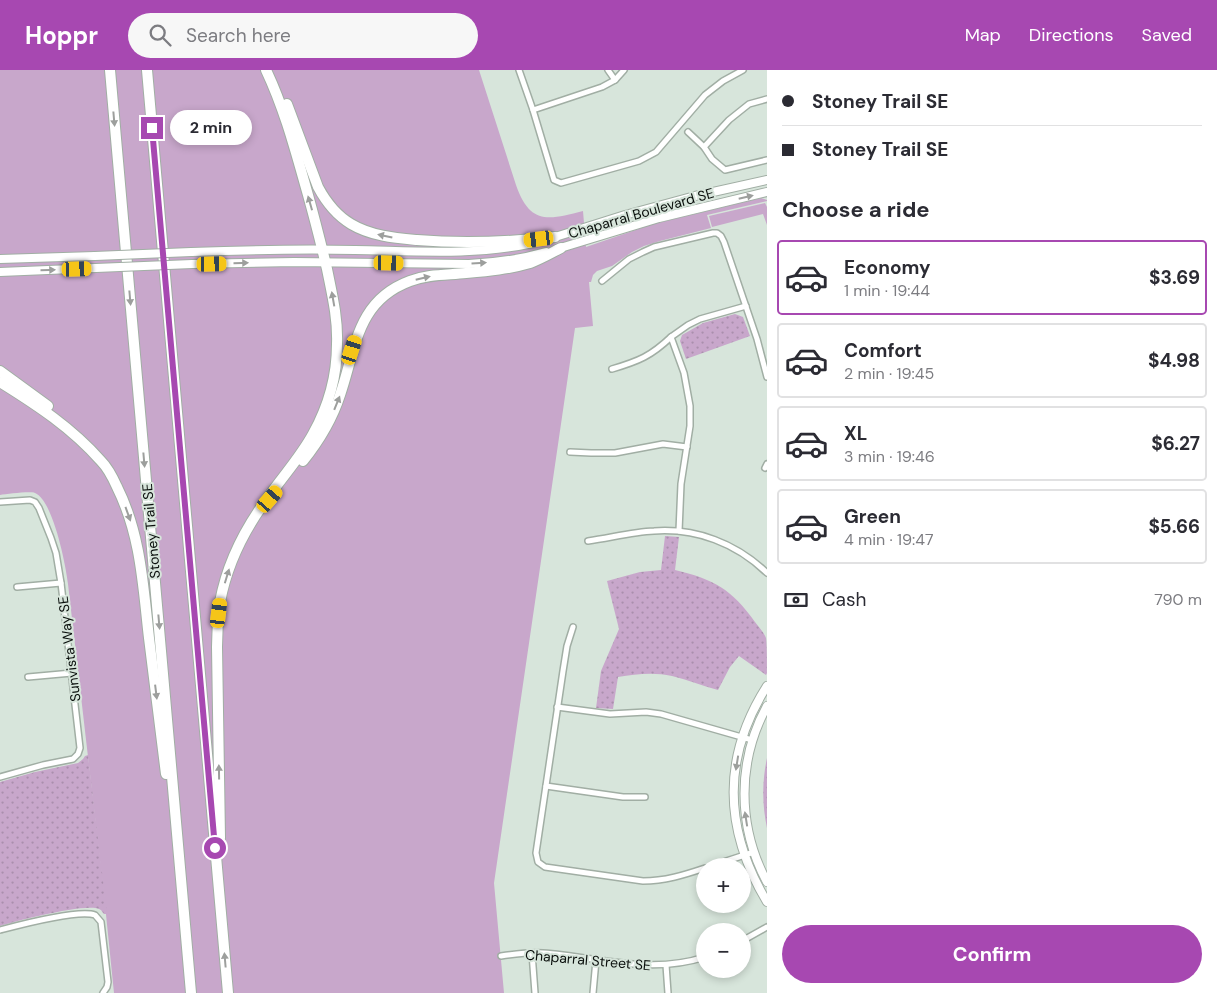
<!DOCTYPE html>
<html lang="en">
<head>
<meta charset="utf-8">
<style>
  body { margin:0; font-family:"DM Sans",sans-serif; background:#f7f7f7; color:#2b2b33; height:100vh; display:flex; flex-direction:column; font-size:19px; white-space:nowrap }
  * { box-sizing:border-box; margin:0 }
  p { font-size:16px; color:#7c7c81 }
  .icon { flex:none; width:28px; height:28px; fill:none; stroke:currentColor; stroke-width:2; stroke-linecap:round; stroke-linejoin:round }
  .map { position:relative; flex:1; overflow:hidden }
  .panel { display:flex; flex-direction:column; background:#fff; width:450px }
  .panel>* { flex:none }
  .guide { display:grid; align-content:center; height:110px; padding:0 15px; background:#fff }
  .tools { position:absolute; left:696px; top:788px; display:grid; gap:10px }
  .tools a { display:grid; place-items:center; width:55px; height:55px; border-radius:50%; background:#fff; box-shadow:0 2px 8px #0003; font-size:25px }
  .end { position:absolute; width:22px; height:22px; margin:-11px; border:6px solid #a748b1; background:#fff; box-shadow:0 0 0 2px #fff }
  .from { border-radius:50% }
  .bubble { position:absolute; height:35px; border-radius:18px; background:#fff; box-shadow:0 2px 8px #0003; font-size:16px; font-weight:700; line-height:35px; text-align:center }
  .car { position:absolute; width:15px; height:30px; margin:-15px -8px; border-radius:6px; box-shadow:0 0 4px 1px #0007; background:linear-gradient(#f5c518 24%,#345 0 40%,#f5c518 0 76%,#345 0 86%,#f5c518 0) }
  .guide b { display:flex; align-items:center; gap:18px; height:48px; font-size:19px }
  .guide b+b { border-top:1px solid #e1e1e2 }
  .guide i { width:12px; height:12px; background:#2b2b33 }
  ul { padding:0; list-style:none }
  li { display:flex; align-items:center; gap:15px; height:75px; margin:0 10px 8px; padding:0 5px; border:2px solid #e1e1e2; border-radius:5px }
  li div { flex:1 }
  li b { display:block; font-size:19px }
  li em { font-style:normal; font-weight:700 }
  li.current { border-color:#a748b1 }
  li>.icon { width:45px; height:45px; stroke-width:1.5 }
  h2 { padding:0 15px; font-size:22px; line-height:60px }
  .pay { display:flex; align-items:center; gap:12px; height:55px; padding:0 15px; font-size:19px }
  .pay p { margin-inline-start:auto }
  .primary-button { display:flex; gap:10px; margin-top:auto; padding:10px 15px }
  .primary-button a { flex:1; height:58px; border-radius:30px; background:#a748b1; color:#fff; font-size:20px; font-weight:700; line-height:58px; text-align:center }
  header { display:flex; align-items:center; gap:30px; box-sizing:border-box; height:70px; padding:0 25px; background:#a748b1; color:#fff }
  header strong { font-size:24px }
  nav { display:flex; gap:28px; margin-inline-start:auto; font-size:18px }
  .search { width:350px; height:45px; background:#f7f7f7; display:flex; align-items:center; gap:12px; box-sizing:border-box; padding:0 18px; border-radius:28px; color:#7c7c81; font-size:19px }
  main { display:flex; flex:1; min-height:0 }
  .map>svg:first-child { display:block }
  .grass { fill:#c8a7cb }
  .park { fill:url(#park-dots) }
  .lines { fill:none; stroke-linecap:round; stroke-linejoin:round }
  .street-casing { stroke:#a1aea4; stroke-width:8 }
  .secondary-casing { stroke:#a1aea4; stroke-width:10 }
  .highway-casing { stroke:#a1aea4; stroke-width:12 }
  .street { stroke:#fff; stroke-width:5 }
  .secondary { stroke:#fff; stroke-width:8 }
  .highway { stroke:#fff; stroke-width:10 }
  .secondary-bridge-casing { stroke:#a1aea4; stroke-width:10; stroke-linecap:butt }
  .secondary-bridge { stroke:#fff; stroke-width:8 }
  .oneway { fill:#9d9f9d }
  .route { stroke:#a748b1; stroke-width:6 }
  .labels { text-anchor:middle; stroke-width:4; stroke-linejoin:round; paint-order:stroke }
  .street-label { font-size:14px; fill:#090e0b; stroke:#d7e5db }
</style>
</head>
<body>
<header>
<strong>Hoppr</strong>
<div class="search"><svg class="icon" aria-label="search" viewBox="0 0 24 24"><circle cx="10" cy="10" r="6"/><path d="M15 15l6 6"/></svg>Search here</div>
<nav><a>Map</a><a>Directions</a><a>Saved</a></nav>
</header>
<main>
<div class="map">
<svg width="767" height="923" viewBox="0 0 767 923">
  <defs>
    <pattern id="park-dots" width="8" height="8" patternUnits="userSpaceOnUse" patternTransform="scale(1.25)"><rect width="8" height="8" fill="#c8a7cb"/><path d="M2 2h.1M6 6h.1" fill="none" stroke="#aa8fad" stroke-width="1.8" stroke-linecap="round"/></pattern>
  </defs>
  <rect width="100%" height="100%" fill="#d7e5db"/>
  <g class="grass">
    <path d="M0,0H479L516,115C530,155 548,150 583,141L586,177L653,154L761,128L767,130V131L707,145L711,158L660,171L644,176L632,182L612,196L597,201L593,205L591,212H589L593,256L575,258L494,813L504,923H114L104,825L68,514C66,496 53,430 35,423C30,421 7,424 0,425Z"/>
    <path d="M765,133L767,137V155L763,144L712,157L709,146Z"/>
  </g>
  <g class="park">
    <path d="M735,244L743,247L750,266L686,289L680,271L682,265L703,253Z"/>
    <path d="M665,466L679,467L675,500C713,509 732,519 755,552C759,557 764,563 766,568C767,574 767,596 767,603L766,605L739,586L730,597L718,620C703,616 688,610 672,606C654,602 636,604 618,607L613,639L596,638L601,601L619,559L607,511L640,502L661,500Z"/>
    <path d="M88,685L107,844H104C102,842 102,840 99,839C86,833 16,851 0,856V712L35,702L78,693L83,689L85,686Z"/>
    <path d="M767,688V758C762,735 762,711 767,688Z"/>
  </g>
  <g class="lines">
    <defs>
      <g id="street">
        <path d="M519,0L533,40L554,110L561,113L639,91L656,82L705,25L723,11L743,0"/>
        <path d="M608,0L615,10"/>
        <path d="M533,40L602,17L615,10L624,0"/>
        <path d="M688,62L704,77L712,89L725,100L767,90"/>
        <path d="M704,77L729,50L749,34L767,29"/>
        <path d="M602,211L629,189L643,182L654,177L713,163H717L721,166L724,172L757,269L767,307"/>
        <path d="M612,299C639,291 651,286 671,267"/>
        <path d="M570,382L591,383H615L663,374L687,377"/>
        <path d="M765,398L767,394"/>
        <path d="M0,432L30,430L35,432L39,438L51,468L56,483L61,513L80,678L78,684L73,689L43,695L0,707"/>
        <path d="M679,461L681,414L690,356V336L684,303L671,267L688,255L700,249L746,236"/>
        <path d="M588,471C610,468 632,462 654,461C696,458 736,473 767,503"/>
        <path d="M17,517L61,513"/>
        <path d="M573,557L567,576L563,601L536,783L538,792L545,797L643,811C665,811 684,805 705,798"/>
        <path d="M28,607L72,603"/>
        <path d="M557,637L610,644L646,642L661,644L752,670"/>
        <path d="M546,716L623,727H645"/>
        <path d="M711,796L754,782"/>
        <path d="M0,860C19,855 78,839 95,845L101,852L108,912L107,917L103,923"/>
        <path d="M742,871L767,857"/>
        <path d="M532,883L535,923"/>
        <path d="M501,886C515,884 529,882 543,883C599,887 649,905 705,887"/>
        <path d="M666,895L668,923"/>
        <path d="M593,923L596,890"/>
      </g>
      <g id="secondary">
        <path d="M552,168L625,145L695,126L767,110"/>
        <path d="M557,179L659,148L767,122"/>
        <path d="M191,182C246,180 300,179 355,180C415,181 474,186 533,173"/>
        <path d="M0,189L95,186"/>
        <path d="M192,194L294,192L469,194C495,193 521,189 546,182"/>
        <path d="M0,202L96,198"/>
        <path d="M767,616C721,688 724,760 767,832"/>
        <path d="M767,636C737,691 737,756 767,812"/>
      </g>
      <g id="highway">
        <path d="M110,0L191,923"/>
        <path d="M147,0L228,923"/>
        <path d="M287,34L318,117C326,132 336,145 351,154C371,166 395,168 417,170C464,174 509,172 555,167"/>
        <path d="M0,301L48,336"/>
        <path d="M0,312C37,335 72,358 101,391C108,398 113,408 117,417C141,465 143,516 149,568C155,613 160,659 166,704"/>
        <path d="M303,391C319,371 332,350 340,325C356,279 356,231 410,211C428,204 447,205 466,203C488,201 510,199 530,193C541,189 551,183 561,178"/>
        <path d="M220,768L217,577C217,562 218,547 220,532C227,494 244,460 267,429C282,407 300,388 313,364C328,337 337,305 337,274C338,248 332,224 327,199C321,174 315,150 308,125C296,83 285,40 266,0"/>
      </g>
    </defs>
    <use href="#street" class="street-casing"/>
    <use href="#secondary" class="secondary-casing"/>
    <use href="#highway" class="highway-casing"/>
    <use href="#street" class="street"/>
    <use href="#secondary" class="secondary"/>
    <use href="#highway" class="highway"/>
    <defs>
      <g id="secondary-bridge">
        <path d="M95,186L191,182"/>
        <path d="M96,198L192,194"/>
      </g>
    </defs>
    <use href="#secondary-bridge" class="secondary-bridge-casing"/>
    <use href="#secondary-bridge" class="secondary-bridge"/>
  </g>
  <defs><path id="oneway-solid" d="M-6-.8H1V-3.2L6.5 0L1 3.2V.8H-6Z" transform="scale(1.25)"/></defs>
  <g class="oneway">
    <use href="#oneway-solid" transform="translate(114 49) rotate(85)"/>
    <use href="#oneway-solid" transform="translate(746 127) rotate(-13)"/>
    <use href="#oneway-solid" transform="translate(310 133) rotate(-106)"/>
    <use href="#oneway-solid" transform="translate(385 166) rotate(-168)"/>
    <use href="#oneway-solid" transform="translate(241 193) rotate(-1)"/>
    <use href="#oneway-solid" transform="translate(479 193) rotate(-4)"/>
    <use href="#oneway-solid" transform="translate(48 200) rotate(-2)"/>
    <use href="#oneway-solid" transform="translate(423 208) rotate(-13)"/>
    <use href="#oneway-solid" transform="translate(130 228) rotate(85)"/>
    <use href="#oneway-solid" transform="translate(333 229) rotate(-100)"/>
    <use href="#oneway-solid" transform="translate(337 333) rotate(-68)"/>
    <use href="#oneway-solid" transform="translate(144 390) rotate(85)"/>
    <use href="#oneway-solid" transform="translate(128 444) rotate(70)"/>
    <use href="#oneway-solid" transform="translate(227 506) rotate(-73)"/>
    <use href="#oneway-solid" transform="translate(159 552) rotate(85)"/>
    <use href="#oneway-solid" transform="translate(156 622) rotate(83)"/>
    <use href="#oneway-solid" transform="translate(737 693) rotate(99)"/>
    <use href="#oneway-solid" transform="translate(219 702) rotate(-91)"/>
    <use href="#oneway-solid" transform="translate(746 749) rotate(-99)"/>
    <use href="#oneway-solid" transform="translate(225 890) rotate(-95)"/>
  </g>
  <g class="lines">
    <path class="route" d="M152,58L215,778"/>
  </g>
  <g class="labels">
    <g class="street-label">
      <text transform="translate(641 143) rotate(-16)" y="5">Chaparral Boulevard SE</text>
      <text transform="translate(151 461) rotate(-95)" y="5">Stoney Trail SE</text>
      <text transform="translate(69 579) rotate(-97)" y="5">Sunvista Way SE</text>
      <text transform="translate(588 890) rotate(5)" y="5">Chaparral Street SE</text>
    </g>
  </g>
</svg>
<div class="tools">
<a>+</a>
<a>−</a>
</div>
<i class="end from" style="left:215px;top:778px"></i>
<i class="end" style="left:152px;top:58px"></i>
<div class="bubble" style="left:170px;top:40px;width:82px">2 min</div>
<i class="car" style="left:539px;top:169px;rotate:263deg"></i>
<i class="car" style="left:389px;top:193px;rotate:91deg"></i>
<i class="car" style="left:212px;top:194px;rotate:89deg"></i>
<i class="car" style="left:77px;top:199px;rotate:88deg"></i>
<i class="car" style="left:352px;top:280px;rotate:18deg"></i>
<i class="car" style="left:270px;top:429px;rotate:41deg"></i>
<i class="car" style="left:219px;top:543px;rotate:7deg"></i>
</div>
<section class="panel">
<div class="guide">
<b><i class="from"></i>Stoney Trail SE</b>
<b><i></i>Stoney Trail SE</b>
</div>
<h2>Choose a ride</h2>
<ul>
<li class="current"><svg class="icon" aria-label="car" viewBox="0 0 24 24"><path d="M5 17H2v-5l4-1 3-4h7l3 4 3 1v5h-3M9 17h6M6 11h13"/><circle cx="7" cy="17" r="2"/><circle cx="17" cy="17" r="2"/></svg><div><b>Economy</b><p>1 min · 19:44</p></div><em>$3.69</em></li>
<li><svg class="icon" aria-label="car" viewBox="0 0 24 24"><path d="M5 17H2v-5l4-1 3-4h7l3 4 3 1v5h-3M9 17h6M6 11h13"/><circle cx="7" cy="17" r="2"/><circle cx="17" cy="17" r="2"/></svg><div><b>Comfort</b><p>2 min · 19:45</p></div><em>$4.98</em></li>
<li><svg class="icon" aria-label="car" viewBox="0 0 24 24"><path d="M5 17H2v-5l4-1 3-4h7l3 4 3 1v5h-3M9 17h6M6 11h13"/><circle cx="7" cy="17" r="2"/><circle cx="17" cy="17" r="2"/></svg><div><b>XL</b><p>3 min · 19:46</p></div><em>$6.27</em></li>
<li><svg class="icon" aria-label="car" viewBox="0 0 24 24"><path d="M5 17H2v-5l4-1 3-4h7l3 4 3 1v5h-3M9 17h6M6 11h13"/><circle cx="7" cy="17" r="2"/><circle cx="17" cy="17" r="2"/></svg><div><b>Green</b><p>4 min · 19:47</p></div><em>$5.66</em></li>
</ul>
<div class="pay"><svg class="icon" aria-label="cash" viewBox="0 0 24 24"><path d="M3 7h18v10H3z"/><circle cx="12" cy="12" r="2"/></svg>Cash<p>790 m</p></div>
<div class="primary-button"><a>Confirm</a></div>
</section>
</main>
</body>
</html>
